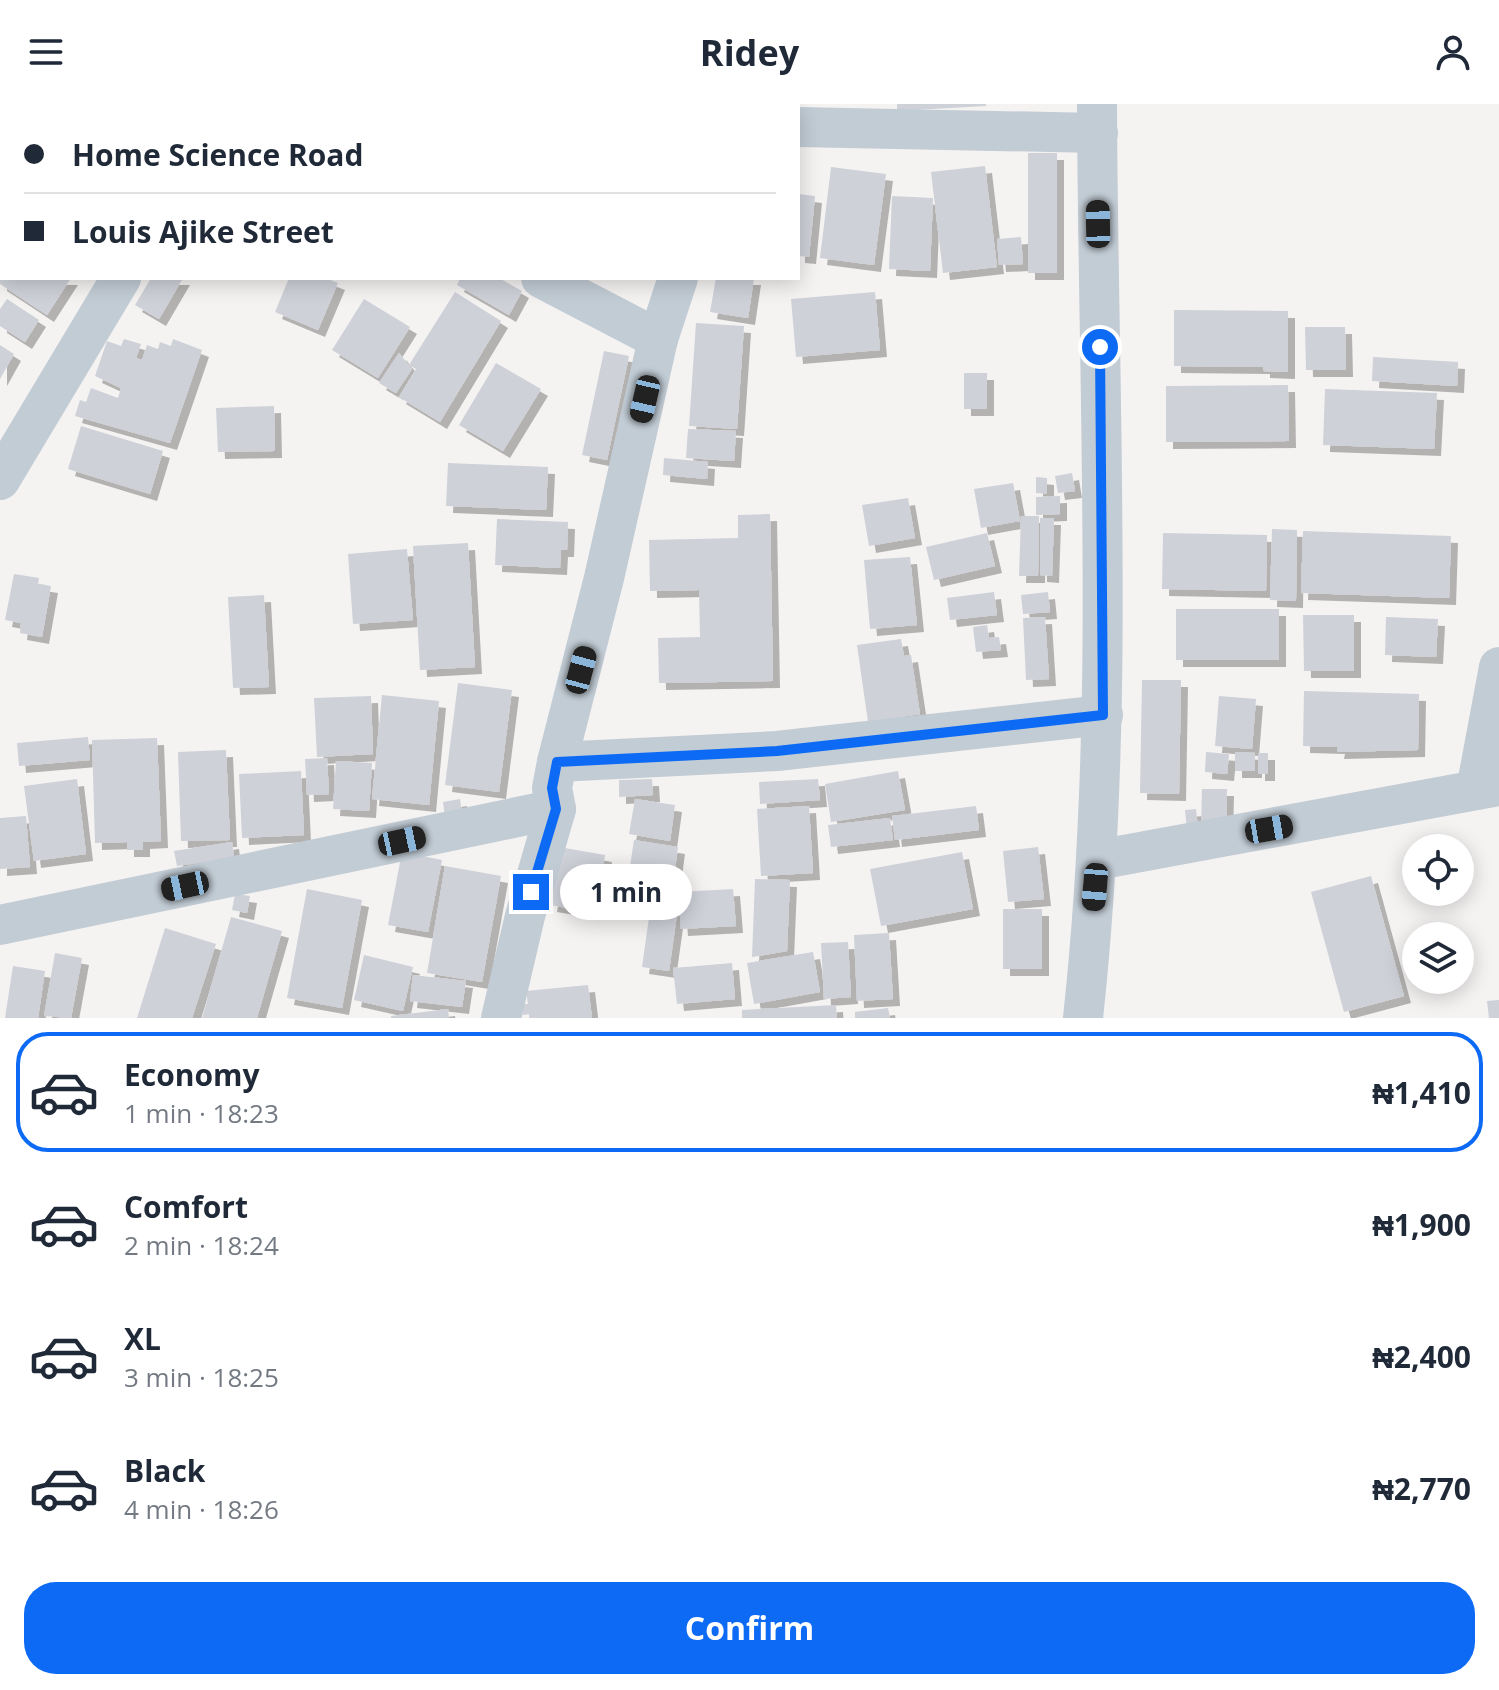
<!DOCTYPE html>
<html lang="en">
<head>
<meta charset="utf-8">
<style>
  body { margin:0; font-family:"Open Sans",sans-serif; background:#f2f2f3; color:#1f2937; height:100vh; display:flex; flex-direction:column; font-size:30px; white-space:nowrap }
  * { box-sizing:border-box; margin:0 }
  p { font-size:26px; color:#747a83 }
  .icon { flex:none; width:44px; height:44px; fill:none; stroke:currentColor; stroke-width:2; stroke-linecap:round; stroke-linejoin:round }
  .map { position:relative; height:914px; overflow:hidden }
  .side { display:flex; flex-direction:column; background:#fff; flex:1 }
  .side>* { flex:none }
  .banner { position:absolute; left:0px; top:0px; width:800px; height:176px; box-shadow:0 4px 20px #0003; display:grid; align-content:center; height:176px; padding:0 24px; background:#fff }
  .buttons { position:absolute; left:1402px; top:730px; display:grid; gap:16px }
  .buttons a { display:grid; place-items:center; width:72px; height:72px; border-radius:50%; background:#fff; box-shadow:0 4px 20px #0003; font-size:40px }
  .end { position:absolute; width:36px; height:36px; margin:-18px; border:10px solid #0c6af5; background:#fff; box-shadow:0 0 0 4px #fff }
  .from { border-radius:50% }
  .bubble { position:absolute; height:56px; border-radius:28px; background:#fff; box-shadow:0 4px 20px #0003; font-size:26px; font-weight:700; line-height:56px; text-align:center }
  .car { position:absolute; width:24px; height:48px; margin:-24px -12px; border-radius:10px; box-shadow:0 0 6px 2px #0007; background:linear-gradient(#222 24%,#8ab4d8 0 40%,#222 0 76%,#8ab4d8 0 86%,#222 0) }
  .banner b { display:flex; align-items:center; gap:28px; height:76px; font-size:30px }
  .banner b+b { border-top:2px solid #e0e1e3 }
  .banner i { width:20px; height:20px; background:#1f2937 }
  ul { padding:14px 0 0; list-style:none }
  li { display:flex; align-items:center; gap:24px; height:120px; margin:0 16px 12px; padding:0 8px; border:4px solid transparent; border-radius:32px }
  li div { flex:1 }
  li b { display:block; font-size:30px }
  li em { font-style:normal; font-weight:700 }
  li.selected { border-color:#0c6af5 }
  li>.icon { width:72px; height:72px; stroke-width:1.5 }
  .primary-button { display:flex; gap:16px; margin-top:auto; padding:16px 24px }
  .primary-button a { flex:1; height:92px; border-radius:32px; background:#0c6af5; color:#fff; font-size:32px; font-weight:700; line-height:92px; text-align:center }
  header { display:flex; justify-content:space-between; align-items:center; height:104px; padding:0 24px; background:#fff; font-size:36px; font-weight:700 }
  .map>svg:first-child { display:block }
  .building { fill:#ced1d8; filter:url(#shadow) }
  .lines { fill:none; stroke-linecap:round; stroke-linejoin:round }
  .minor { stroke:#c2ccd5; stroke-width:40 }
  .route { stroke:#0c6af5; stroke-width:10 }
</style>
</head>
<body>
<header><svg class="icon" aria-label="menu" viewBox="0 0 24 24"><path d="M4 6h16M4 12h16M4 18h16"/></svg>Ridey<svg class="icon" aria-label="person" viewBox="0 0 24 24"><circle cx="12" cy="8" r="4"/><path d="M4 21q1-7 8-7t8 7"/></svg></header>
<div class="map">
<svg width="1499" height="914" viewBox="0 0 1499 914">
  <defs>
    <filter id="shadow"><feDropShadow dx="7" dy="7" stdDeviation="0" flood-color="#0004"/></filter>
  </defs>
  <rect width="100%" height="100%" fill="#f5f2f2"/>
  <g class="building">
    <path d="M897,0H986V2L897,7Z"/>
    <rect x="1028" y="49" width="29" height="120"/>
    <path d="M985,62L997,163L943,169L931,68Z"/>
    <path d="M831,63L886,70L874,161L820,154Z"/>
    <path d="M798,90L815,92L809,153L798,152Z"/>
    <path d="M892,92L933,94L930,167L889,165Z"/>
    <path d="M1021,133L1023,160L999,161L997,135Z"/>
    <path d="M0,174H71L47,211L0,180Z"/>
    <path d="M151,174H183L159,215L135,201Z"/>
    <path d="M289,174H325L338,179L318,226L275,208Z"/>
    <path d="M460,174H499L522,187L509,211L457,181Z"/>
    <path d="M716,174H754L748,214L710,208Z"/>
    <path d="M455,188L501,217L440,318L399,293L416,265L409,261Z"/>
    <path d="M875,188L880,246L796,253L791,195Z"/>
    <path d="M7,195L39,216L25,238L0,222V205Z"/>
    <path d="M364,195L410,223L378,274L332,246Z"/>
    <path d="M1174,206L1288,207V268L1263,267V263L1174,262Z"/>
    <path d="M696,219L744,222L737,325L689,322Z"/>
    <path d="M1305,223H1345L1346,266H1306Z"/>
    <path d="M124,235L141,240L136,254L142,256L147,241L158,245L160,238L171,242L173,235L202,246L170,339L75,312L80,296L86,298L91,284L118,294L121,284L95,272L107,237L121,242Z"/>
    <path d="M0,241L14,250L0,275Z"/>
    <path d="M604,247L629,252L607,356L582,351Z"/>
    <path d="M399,249L412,265L396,289L379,279Z"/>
    <path d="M1373,253L1458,258L1457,282L1372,277Z"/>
    <path d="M496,259L541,285L503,347L459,321Z"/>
    <rect x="964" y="269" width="23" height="36"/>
    <path d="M1288,281L1289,337L1166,338V282Z"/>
    <path d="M1325,285L1437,289L1434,345L1323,341Z"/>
    <path d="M274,302L275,347L218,348L216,304Z"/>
    <path d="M81,322L163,347L150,390L68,365Z"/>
    <path d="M688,325L736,327L734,357L686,354Z"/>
    <path d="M664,354L708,358L707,375L663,371Z"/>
    <path d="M448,359L548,363L546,406L446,402Z"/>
    <path d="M1072,369L1075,387L1058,389L1055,372Z"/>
    <path d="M1036,373L1047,374V390L1036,389Z"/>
    <path d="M1013,379L1020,417L981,424L974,385Z"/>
    <path d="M1060,392V410L1036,411V393Z"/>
    <path d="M908,394L915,434L869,442L862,401Z"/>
    <path d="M770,410L773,577L659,579L658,534L700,533L699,486L650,487L649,436L738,434V411Z"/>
    <path d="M1021,412H1039L1038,472H1019Z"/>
    <path d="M1040,414H1054L1052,472L1040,471Z"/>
    <path d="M497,415L568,418L567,446H561L560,464L495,461Z"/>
    <path d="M1272,425L1297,426L1296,497L1270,496Z"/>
    <path d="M1303,427L1451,432L1449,494L1301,489Z"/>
    <path d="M987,429L995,462L934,476L926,443Z"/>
    <path d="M1163,429L1267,431L1266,487L1162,485Z"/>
    <path d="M468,439L475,563L420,566L413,442Z"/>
    <path d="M407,445L413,516L353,520L348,450Z"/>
    <path d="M910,453L917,521L870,525L864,456Z"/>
    <path d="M14,470L39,474L38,480L51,482L42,533L20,529L21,519L5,516Z"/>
    <path d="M994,488L997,511L950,516L947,494Z"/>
    <path d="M1048,488L1050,508L1023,510L1021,491Z"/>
    <path d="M264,491L269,583L233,584L228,493Z"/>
    <rect x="1176" y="505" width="103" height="51"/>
    <path d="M1303,511H1354V567H1304Z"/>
    <path d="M1045,513L1049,575L1026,576L1023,514Z"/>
    <path d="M1386,513L1438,515L1436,553L1385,551Z"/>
    <path d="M987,521L989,534L999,533L1001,546L976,548L973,523Z"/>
    <path d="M901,535L904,552L911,551L920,610L868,618L857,541Z"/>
    <path d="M1142,576H1181L1179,690L1140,689Z"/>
    <path d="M458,579L512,586L499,688L445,681Z"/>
    <path d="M1304,587L1419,590L1418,646L1337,648L1338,643L1303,642Z"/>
    <path d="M382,591L439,597L429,701L372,695Z"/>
    <path d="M371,592L373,650L317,653L314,594Z"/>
    <path d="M1219,592L1256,595L1252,645L1215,642Z"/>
    <path d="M88,633L90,656L19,662L17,639Z"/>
    <path d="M157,634L161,737L143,738V746H127V738L95,739L92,636Z"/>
    <path d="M226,646L230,736L181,737L178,648Z"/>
    <path d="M1206,648L1229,650L1227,670L1205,668Z"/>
    <path d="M1235,648L1255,649V667H1235Z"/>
    <rect x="1258" y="649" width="10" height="21"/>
    <path d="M327,654L329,690L307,691L305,655Z"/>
    <path d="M336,657L372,659L369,707L333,705Z"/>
    <path d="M301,667L304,731L242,734L239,670Z"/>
    <path d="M898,667L905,706L831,718L825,680Z"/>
    <path d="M77,675L86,750L34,757L24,682Z"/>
    <path d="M652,675L653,691L619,693V676Z"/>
    <path d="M818,675L820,696L760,700L759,678Z"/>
    <path d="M1202,685H1227L1226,725H1201Z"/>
    <path d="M460,695L462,710L445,713L443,698Z"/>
    <path d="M635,695L675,701L670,737L629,730Z"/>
    <path d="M809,702L813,769L761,772L757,705Z"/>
    <path d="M976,702L979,726L895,736L892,712Z"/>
    <path d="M1196,705L1198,726L1187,727L1185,706Z"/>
    <path d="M26,712L30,763L0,765V714Z"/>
    <path d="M890,714L893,736L831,743L828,721Z"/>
    <path d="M634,736L678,743L671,795L626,789Z"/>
    <path d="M232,738L234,754L177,762L174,747Z"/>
    <path d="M559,743L605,751L596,809L550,801Z"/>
    <path d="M1038,743L1044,795L1008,798L1003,747Z"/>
    <path d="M402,748L442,756L428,828L388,821Z"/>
    <path d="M962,748L973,805L881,822L870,765Z"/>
    <path d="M445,762L501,772L482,878L427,869Z"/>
    <path d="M1371,772L1404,892L1344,908L1311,788Z"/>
    <path d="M755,775L790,776L787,847L752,853Z"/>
    <path d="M307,785L362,796L342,904L287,894Z"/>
    <path d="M733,785L736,822L681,825L678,788Z"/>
    <path d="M235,790L250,792L247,809L232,806Z"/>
    <path d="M651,799L678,803L669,867L642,863Z"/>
    <rect x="1003" y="805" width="39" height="60"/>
    <path d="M231,813L282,827L257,914H202Z"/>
    <path d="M165,824L216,840L192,914H137Z"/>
    <path d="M889,829L893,895L857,897L854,831Z"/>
    <path d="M848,838L851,893L824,895L821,839Z"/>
    <path d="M813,848L820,888L754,900L747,859Z"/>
    <path d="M55,849L82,854L71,914L44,912Z"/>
    <path d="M364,851L413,863L403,907L354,896Z"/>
    <path d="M732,859L735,895L677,900L673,864Z"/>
    <path d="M13,862L45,867L38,914H5Z"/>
    <path d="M413,871L466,877L462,903L410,897Z"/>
    <path d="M588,881L592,914H530V910L523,911L522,900H528L526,887Z"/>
    <path d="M1499,896V914H1489L1487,897Z"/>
    <path d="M836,901L837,914H742V906Z"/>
    <path d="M888,904L890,914H855V908Z"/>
    <path d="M448,905L449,914H391V912Z"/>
  </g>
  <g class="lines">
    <g class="minor">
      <path d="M226,2L228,0"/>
      <path d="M725,2V0"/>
      <path d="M798,23L1098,29"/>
      <path d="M541,174L658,235"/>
      <path d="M0,376L121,174"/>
      <path d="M557,658L777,647L1103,611"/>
      <path d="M1476,686L1499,563"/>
      <path d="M1097,756L1499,682"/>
      <path d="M0,821L556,705"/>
      <path d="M501,914L525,812L556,705L552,684L557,658L604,474L658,235L678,174"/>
      <path d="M1083,914C1116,611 1098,305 1097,0"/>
    </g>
  </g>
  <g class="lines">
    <path class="route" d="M531,788L556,705L552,684L557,658L777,647L1103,611L1100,243"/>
  </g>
</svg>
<div class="buttons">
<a><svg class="icon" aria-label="locate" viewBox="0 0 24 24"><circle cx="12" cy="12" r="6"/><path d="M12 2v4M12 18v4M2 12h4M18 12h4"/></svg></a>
<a><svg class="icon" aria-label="layers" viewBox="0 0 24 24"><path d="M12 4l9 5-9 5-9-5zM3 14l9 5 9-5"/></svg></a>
</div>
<i class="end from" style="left:1100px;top:243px"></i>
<i class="end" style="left:531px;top:788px"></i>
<div class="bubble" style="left:560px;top:760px;width:132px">1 min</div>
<i class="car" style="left:1098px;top:120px;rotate:359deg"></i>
<i class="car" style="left:645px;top:295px;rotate:193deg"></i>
<i class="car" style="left:581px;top:566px;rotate:15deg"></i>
<i class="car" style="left:1269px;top:725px;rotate:80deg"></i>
<i class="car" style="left:402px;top:737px;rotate:78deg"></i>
<i class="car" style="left:185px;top:782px;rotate:258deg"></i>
<i class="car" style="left:1095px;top:783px;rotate:185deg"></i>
<div class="banner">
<b><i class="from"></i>Home Science Road</b>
<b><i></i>Louis Ajike Street</b>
</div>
</div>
<section class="side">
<ul>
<li class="selected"><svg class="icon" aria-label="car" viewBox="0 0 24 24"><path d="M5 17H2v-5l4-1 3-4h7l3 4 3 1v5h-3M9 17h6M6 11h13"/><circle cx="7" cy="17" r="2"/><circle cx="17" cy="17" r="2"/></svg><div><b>Economy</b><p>1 min · 18:23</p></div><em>₦1,410</em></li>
<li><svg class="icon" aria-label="car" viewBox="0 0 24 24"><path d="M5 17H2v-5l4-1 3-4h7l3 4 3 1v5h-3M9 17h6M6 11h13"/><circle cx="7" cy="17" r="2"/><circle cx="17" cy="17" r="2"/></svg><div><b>Comfort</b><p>2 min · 18:24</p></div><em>₦1,900</em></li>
<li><svg class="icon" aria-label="car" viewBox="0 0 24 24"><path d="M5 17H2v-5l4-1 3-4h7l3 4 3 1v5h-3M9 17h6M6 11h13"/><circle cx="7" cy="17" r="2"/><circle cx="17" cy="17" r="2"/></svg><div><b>XL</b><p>3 min · 18:25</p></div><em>₦2,400</em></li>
<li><svg class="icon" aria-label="car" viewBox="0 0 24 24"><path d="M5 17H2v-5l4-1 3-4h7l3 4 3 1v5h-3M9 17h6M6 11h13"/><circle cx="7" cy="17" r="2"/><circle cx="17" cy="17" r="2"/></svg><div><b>Black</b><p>4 min · 18:26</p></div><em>₦2,770</em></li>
</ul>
<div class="primary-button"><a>Confirm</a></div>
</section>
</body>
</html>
